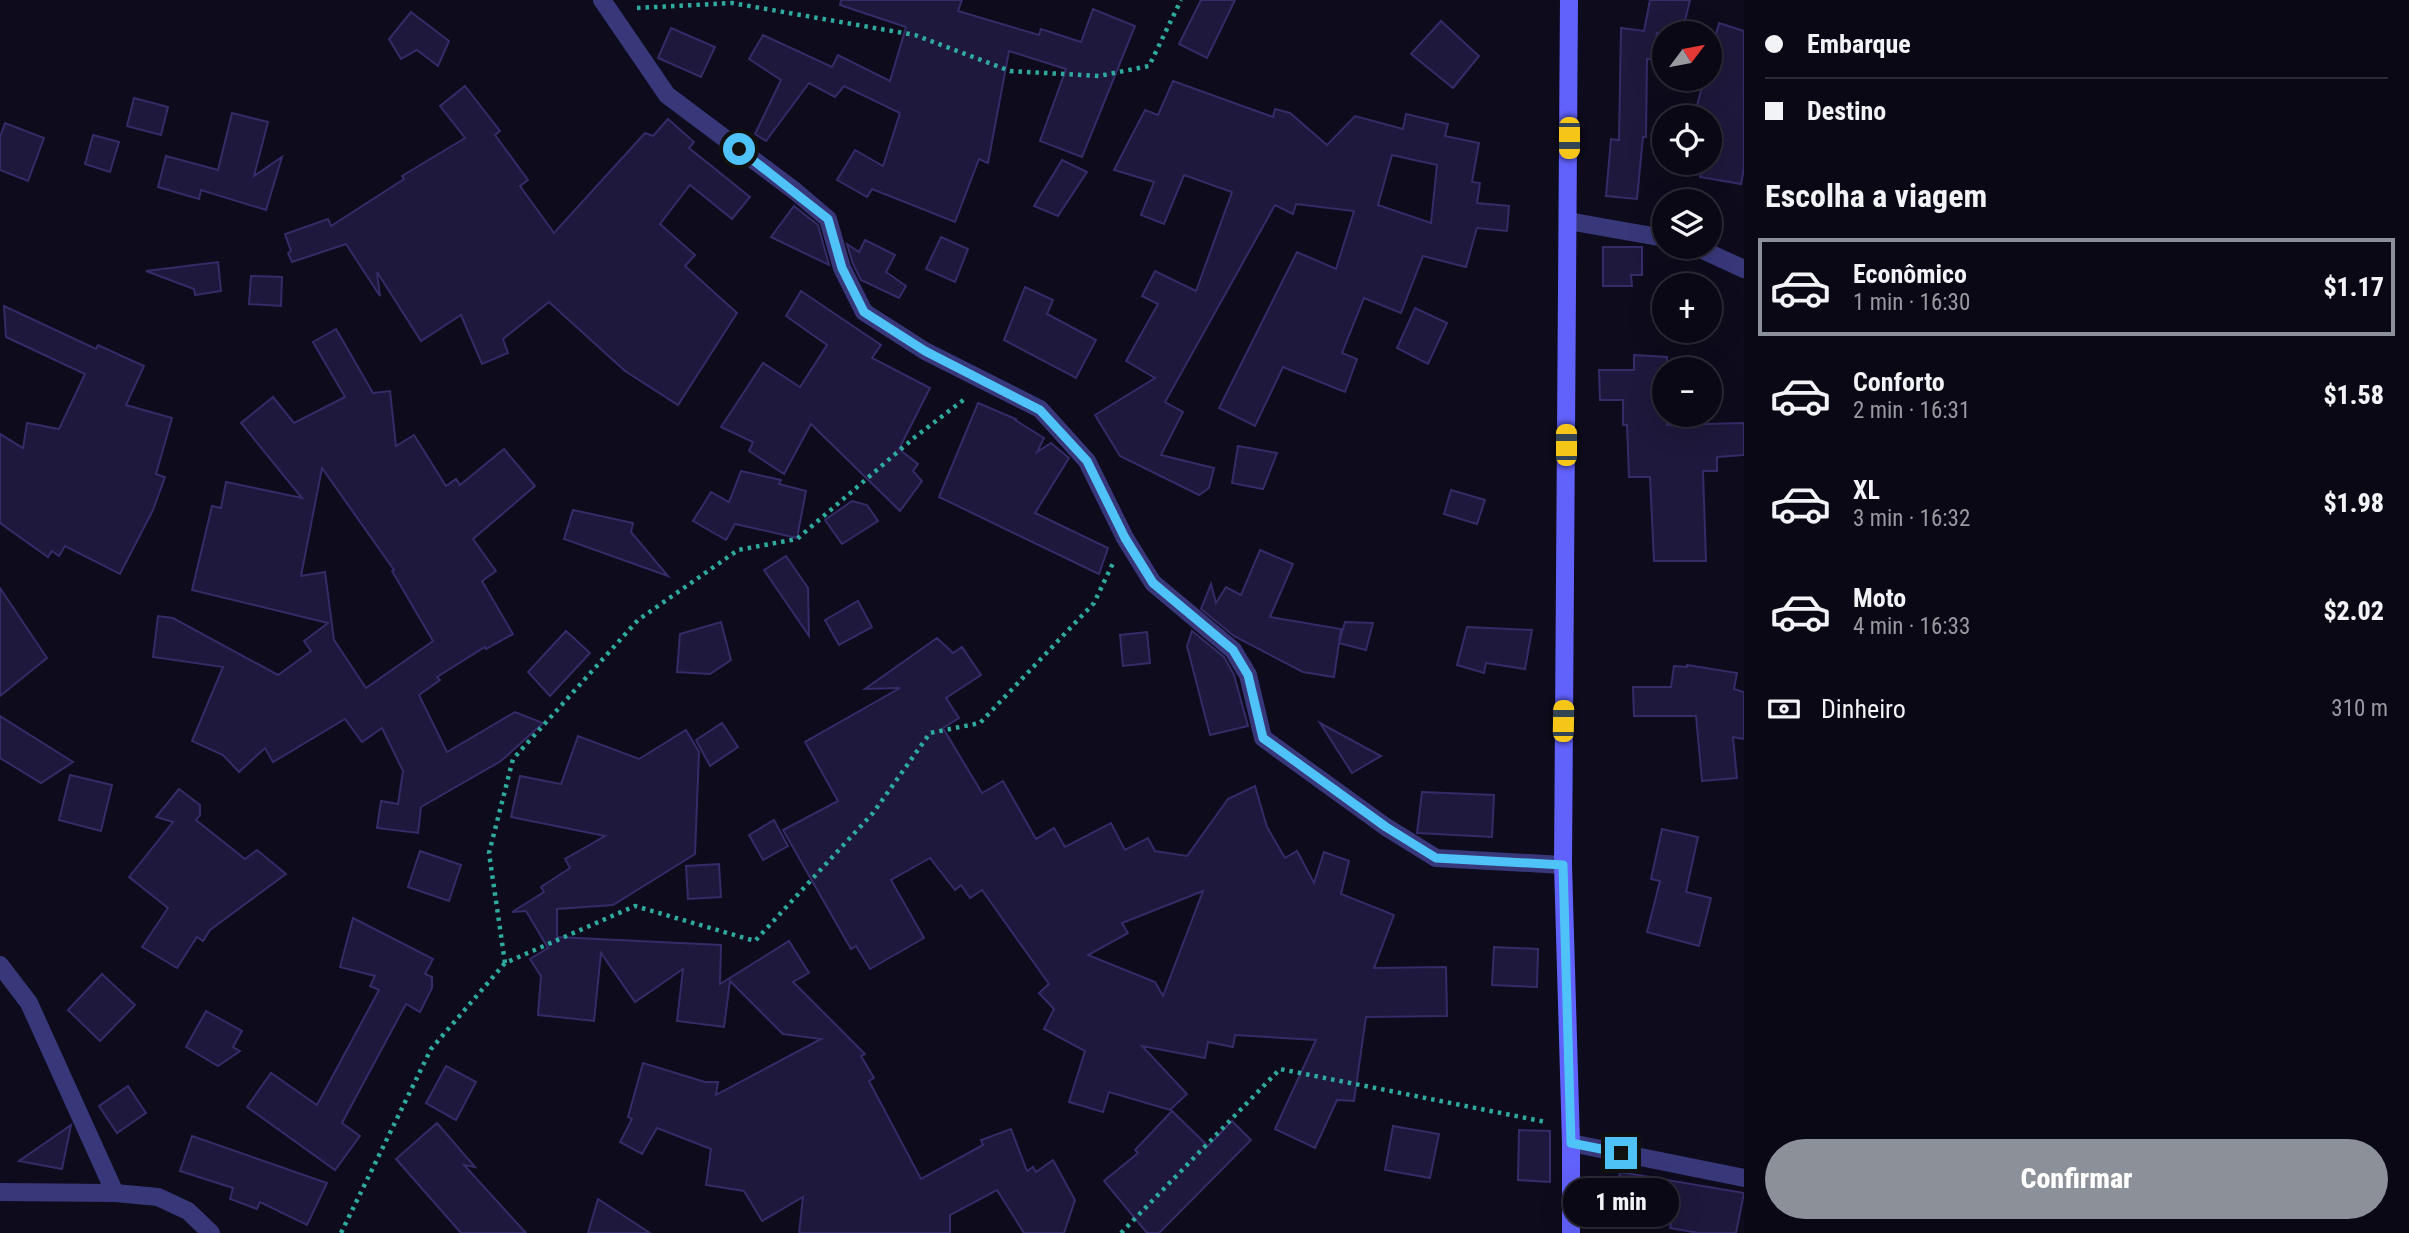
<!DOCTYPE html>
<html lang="pt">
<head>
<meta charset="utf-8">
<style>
  body { margin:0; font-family:"Roboto Condensed",sans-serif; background:#13111e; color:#f1f3f6; height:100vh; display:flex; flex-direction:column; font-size:26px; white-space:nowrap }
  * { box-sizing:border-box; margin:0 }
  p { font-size:23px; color:#999aa0 }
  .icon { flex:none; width:38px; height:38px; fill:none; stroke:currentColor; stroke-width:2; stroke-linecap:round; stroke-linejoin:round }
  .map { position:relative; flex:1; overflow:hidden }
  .panel { display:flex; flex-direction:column; background:#0a0815; width:665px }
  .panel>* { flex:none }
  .top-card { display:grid; align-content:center; height:154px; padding:0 21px; background:#0a0815 }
  .needle { width:46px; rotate:58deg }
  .tools { position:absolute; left:1652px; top:21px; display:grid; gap:14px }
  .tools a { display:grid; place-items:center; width:70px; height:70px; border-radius:50%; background:#0a0815; box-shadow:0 7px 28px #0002,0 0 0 2px #2a2934; font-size:35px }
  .end { position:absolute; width:32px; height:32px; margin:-16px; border:9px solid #4fc3f7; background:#111; box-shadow:0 0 0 4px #111 }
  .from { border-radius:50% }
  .bubble { position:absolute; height:49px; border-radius:24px; background:#0a0815; box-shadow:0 7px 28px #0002,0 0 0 2px #2a2934; font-size:23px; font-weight:800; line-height:49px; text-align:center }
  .car { position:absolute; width:21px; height:42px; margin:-21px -10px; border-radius:9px; box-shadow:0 0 5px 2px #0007; background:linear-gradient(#f5c518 24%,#345 0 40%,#f5c518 0 76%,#345 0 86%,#f5c518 0) }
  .top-card b { display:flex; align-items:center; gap:24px; height:66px; font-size:26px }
  .top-card b+b { border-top:2px solid #2a2934 }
  .top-card i { width:18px; height:18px; background:#f1f3f6 }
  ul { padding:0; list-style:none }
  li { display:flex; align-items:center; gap:21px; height:98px; margin:0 14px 10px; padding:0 7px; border:4px solid transparent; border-radius:0px }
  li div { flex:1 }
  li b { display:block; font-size:26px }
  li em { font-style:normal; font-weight:800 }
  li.current { border-color:#8c9099 }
  li>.icon { width:63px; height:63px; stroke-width:1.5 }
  h2 { padding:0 21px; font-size:32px; line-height:84px }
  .pay { display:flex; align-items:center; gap:18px; height:77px; padding:0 21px; font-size:26px }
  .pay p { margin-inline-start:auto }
  .cta { display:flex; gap:14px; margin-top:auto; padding:14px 21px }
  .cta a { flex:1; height:80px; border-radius:42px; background:#8c9099; color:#fff; font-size:28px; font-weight:800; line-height:80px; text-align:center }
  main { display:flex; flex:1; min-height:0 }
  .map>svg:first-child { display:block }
  .building { fill:#1e183c; stroke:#352b67; stroke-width:2; fill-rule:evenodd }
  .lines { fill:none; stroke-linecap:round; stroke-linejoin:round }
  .path { stroke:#2faa9f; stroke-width:4.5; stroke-dasharray:3.5 5; stroke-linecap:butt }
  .lane { stroke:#38377a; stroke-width:18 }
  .street { stroke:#38377a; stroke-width:18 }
  .secondary { stroke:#6161fb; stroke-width:18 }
  .route { stroke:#4fc3f7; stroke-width:9 }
</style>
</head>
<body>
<main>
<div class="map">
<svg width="1744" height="1233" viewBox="0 0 1744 1233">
  <rect width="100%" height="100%" fill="#0e0b1c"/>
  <g class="building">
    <path d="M841,0H962L958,11L1039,35L1041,29L1081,42L1093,9L1135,26L1082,157L1040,141L1066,69L1009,51L988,163L979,159L955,222L872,189L867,197L837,180L855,150L883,166L900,113L844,86L835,97L809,83L766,141L755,134L781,80L749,59L763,35L832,67L838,55L890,81L906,27L840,5Z"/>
    <path d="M1201,0H1235L1207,58L1179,44Z"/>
    <path d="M1650,0H1690L1682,33H1657L1655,60L1647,59L1646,137H1643L1637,199L1606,196L1611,139L1619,140L1621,28L1644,31Z"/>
    <path d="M411,12L449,41L438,66L417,50L401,59L389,39Z"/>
    <path d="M1441,21L1479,56L1453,88L1411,54Z"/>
    <path d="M1719,23L1744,31V168L1741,184L1700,177L1703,163H1710V117H1694L1704,79H1710V58Z"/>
    <path d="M671,28L715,47L701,77L658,58Z"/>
    <path d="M1173,81L1273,117L1275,109L1290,113L1327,145L1355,116L1403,129L1406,114L1448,124L1445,136L1479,143L1472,182L1480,183L1477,203L1509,206L1507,231L1477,228L1466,267L1423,256L1401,313L1364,298L1342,353L1357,359L1345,392L1283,367L1255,426L1219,408L1297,252L1336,269L1354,211L1296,204L1293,214L1275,205L1165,402L1183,412L1161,455L1214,468L1209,488L1199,495L1120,456L1095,415L1155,378L1126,361L1158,304L1142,296L1155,271L1196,291L1232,192L1184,175L1164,224L1141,215L1154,182L1114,170L1145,110L1158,115ZM1392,155L1437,165L1431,223L1378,205Z"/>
    <path d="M465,86L500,131L495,135L528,180L520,186L554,233L645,133L653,136L668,119L694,142L689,148L750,197L732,219L690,185L660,224L695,255L685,266L737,313L678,405L625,371L549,302L503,339L508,353L482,364L461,315L421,341L377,272L380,296L346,244L292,262L288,253L291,251L285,234L328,219L331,226L404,179L402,176L465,138L440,106Z"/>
    <path d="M134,98L168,107L161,135L127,126Z"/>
    <path d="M232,113L268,122L254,176L282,157L266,210L201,190L199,199L158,187L166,156L218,170Z"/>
    <path d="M5,123L44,138L28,181L0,170V137Z"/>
    <path d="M93,135L119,142L110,172L85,164Z"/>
    <path d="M1062,160L1087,172L1058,216L1034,206Z"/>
    <path d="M794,206L818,225L829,265L771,237Z"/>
    <path d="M941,237L968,249L955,282L926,269Z"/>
    <path d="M865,240L895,255L886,272L906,286L899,298L861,280L853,264L847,244L859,252Z"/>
    <path d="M1603,247H1642V275H1631L1632,286H1603Z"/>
    <path d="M218,262L221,291L195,295L194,289L146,271Z"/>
    <path d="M251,276L282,277L281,306L249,304Z"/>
    <path d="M1025,287L1053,300L1047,314L1096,340L1076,378L1004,340Z"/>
    <path d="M801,291L881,345L872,358L930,388L899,449L918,464L913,471L922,481L900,511L811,424L784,474L749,451L753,442L721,427L763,363L800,387L827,345L786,316Z"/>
    <path d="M4,306L96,349L98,345L144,366L126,405L172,418L156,474L165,477L153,510L120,574L65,546L59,556L52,551L48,557L0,523V434L23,448L27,423L59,429L85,374L6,337Z"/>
    <path d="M1415,308L1447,323L1428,364L1397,348Z"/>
    <path d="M336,329L373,393L390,391L396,446L414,435L446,486L456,479L460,485L504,449L535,486L473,539L496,571L482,581L513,634L486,649L485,647L437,677L440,680L419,695L447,752L515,712L543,723L501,761L421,807L418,833L377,828L381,801L398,804L403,771L382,728L362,742L345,719L273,762L265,748L239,772L223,755L192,741L223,667L153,657L158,616L173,618L278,675L311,651L304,641L328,623L192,590L212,506L221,508L226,482L302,498L241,423L273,397L294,423L345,397L313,342ZM322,468L394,570L392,571L433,641L366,688L334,640L325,572L301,576Z"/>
    <path d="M1634,355L1667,357V369H1664V415H1667V425L1744,423V455L1717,457V471H1703L1706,561H1654L1650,477H1629L1627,425H1623V400H1600L1599,370H1634Z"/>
    <path d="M978,403L1016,419L1015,420L1044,438L1037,452L1051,443L1069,458L1035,513L1108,548L1099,574L939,497Z"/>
    <path d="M1238,446L1277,453L1263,489L1232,483Z"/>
    <path d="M741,471L781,480L779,484L806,491L797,538L735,524L726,540L693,521L711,492L729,502Z"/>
    <path d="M1451,490L1485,500L1477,524L1444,514Z"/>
    <path d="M852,501L867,505L878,521L842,544L825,520Z"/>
    <path d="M573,510L633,523L631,532L668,576L564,539Z"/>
    <path d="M1260,550L1293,564L1270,617L1341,629L1339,643L1345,622L1373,623L1366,650L1339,643L1334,677L1303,672L1234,636L1201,609L1211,584L1216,603L1226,587L1241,595Z"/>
    <path d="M786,556L808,588L809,636L764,570Z"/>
    <path d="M0,588L47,658L0,696Z"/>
    <path d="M858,601L872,627L839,645L825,620Z"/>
    <path d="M721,622L731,660L710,674L677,672L680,634Z"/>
    <path d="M1467,627L1532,630L1525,669L1486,663L1484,673L1457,665Z"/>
    <path d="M566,631L590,653L550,696L528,672Z"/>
    <path d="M1192,631L1224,657L1234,675L1248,726L1210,735L1187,646Z"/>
    <path d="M1147,632L1150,663L1123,666L1120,635Z"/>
    <path d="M937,638L953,653L962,647L981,675L946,698L959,718L943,728L982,793L1003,781L1036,839L1054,828L1065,847L1111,823L1125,850L1148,838L1155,851L1187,856L1228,799L1255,786L1267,827L1285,858L1297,851L1314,883L1324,852L1349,861L1341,894L1394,915L1374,968L1446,967L1447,1016L1366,1017L1354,1101L1337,1100L1315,1148L1275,1129L1316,1040L1235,1035L1233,1047L1208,1042L1205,1058L1142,1046L1187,1094L1170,1110L1109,1092L1103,1112L1069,1102L1085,1051L1044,1029L1054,1009L1039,993L1049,984L982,890L970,898L961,885L955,890L930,858L891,880L924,938L870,969L856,946L851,949L783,830L838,801L805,742L900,688L865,689ZM1203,891L1163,996L1155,982L1088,955L1128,933L1122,923Z"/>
    <path d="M1687,665L1737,673L1734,689L1744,692V739L1733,737L1737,778L1702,781L1696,716H1634L1633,687H1671L1674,666L1687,667Z"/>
    <path d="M0,716L73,762L41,783L0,758Z"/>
    <path d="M722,723L738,747L710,766L696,740Z"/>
    <path d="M1320,723L1381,756L1352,773Z"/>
    <path d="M686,730L699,752L695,854L613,905L557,909V937L721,945L720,984L789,941L809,973L793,982L865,1054L861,1056L874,1078L869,1081L921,1179L983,1145L981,1140L1011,1129L1027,1171L1033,1167L1036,1172L1053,1160L1075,1200L1064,1233H1024L997,1190L950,1215V1233H799L803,1197L762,1221L744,1191L706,1185L711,1149L657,1128L642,1154L620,1142L632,1119L628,1117L643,1063L705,1082H718L716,1095L821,1039L783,1034L730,981L724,1027L677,1021L683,969L635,1002L601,953L594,1021L538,1015L541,976L530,959L548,948L526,911L512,912L544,892L541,887L570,868L565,859L605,836L511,817L520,776L561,784L578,736L639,759Z"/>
    <path d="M70,775L112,785L101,831L59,820Z"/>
    <path d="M179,789L200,805V815L196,820L245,859L257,850L286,874L210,930L203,941L197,937L177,968L142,947L168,908L129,877L173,822L156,817Z"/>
    <path d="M1422,792L1494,795L1492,837L1417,833Z"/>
    <path d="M774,820L788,846L763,860L749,835Z"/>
    <path d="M1662,829L1698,837L1686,892L1711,898L1699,946L1647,932L1660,881L1651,879Z"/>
    <path d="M420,851L461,865L449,901L408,887Z"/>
    <path d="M719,864L721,897L688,899L686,866Z"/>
    <path d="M353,918L433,959L425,974L432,977V988L420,1012L406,1004L342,1123L360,1136L335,1170L247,1107L271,1073L317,1105L379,990L370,986L375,976L340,967Z"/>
    <path d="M1494,947L1538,949L1537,987L1492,985Z"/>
    <path d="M102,974L135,1005L100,1041L68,1010Z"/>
    <path d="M206,1011L242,1031L233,1047L240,1051L218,1066L186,1047Z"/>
    <path d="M446,1066L476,1082L456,1120L426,1103Z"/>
    <path d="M128,1086L146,1113L117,1133L99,1106Z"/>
    <path d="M1172,1111L1208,1146L1232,1121L1251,1140L1159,1233H1147L1104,1181L1138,1153L1135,1150Z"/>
    <path d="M437,1123L475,1167L464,1165L526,1233H461L396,1159Z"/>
    <path d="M71,1125L62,1169L19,1161Z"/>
    <path d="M1393,1126L1439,1134L1430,1178L1385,1170Z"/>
    <path d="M1519,1130L1550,1131V1182L1518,1180Z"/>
    <path d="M192,1136L327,1183L307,1225L260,1202L257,1209L230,1199L233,1188L180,1171Z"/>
    <path d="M1620,1172L1744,1193L1736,1233H1698L1670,1228L1671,1224L1613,1214Z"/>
    <path d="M598,1199L650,1233H588Z"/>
  </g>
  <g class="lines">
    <g class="path">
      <path d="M637,8L732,3L915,35L1010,71L1099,76L1149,66L1181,0"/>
      <path d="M505,963L489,853L513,759L638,620L738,550L797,539L915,437L966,398"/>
      <path d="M341,1233L431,1049L505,963L635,906L755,941L873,813L930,733L980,723L1094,603L1113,563"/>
      <path d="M1121,1233L1280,1069L1546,1122"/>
    </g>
    <g class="lane">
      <path d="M1568,221L1664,238"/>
      <path d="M1696,247L1744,269"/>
      <path d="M1571,1143L1744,1178"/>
    </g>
    <g class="street">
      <path d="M602,0L667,95L795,191L828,219L842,268L864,312L925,351L1040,409L1087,461L1125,538L1153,583L1233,650L1248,675L1263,738L1386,827L1436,858L1563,865"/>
      <path d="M0,965L29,1003L115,1193"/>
      <path d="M0,1192L115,1193L158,1197L188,1211L211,1233"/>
    </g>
    <path class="secondary" d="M1569,0L1563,865L1571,1143V1233"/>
  </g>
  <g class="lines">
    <path class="route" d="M739,149L828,219L842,268L864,312L925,351L1040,410L1087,461L1125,538L1153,583L1233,650L1248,675L1263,738L1386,827L1436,858L1563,865L1571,1143L1621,1153"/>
  </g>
</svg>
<div class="tools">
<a><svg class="needle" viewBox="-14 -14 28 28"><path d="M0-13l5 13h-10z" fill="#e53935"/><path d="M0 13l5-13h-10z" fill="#999aa0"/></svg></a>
<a><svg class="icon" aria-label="locate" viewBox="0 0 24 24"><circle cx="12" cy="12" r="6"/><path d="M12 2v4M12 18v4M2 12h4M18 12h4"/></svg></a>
<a><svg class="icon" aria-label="layers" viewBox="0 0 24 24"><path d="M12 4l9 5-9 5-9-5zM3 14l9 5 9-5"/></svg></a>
<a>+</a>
<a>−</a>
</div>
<i class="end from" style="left:739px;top:149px"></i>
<i class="end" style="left:1621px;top:1153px"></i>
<div class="bubble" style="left:1563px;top:1178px;width:116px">1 min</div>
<i class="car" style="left:1569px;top:138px;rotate:180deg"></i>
<i class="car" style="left:1566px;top:445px;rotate:0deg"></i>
<i class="car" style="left:1563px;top:721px;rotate:1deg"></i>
</div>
<section class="panel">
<div class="top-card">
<b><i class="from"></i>Embarque</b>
<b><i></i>Destino</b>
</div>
<h2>Escolha a viagem</h2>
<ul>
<li class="current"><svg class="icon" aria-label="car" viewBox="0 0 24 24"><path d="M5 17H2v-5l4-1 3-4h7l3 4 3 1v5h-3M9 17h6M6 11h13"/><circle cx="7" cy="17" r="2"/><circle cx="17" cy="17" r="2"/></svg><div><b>Econômico</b><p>1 min · 16:30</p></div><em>$1.17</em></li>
<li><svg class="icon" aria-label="car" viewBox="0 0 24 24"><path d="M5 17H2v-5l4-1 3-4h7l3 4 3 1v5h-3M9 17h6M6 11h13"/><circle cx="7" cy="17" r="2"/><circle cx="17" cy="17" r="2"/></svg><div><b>Conforto</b><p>2 min · 16:31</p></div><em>$1.58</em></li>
<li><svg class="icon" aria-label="car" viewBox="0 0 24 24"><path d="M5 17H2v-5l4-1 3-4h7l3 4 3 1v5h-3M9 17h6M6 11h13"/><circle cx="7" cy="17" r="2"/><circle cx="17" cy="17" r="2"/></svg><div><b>XL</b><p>3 min · 16:32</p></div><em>$1.98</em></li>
<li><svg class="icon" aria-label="car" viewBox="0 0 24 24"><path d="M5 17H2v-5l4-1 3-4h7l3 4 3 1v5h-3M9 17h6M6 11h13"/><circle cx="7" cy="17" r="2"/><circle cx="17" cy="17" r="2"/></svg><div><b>Moto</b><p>4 min · 16:33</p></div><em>$2.02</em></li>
</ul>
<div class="pay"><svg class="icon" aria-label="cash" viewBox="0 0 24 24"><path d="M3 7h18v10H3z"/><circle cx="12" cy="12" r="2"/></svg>Dinheiro<p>310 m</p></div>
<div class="cta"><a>Confirmar</a></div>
</section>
</main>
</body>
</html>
